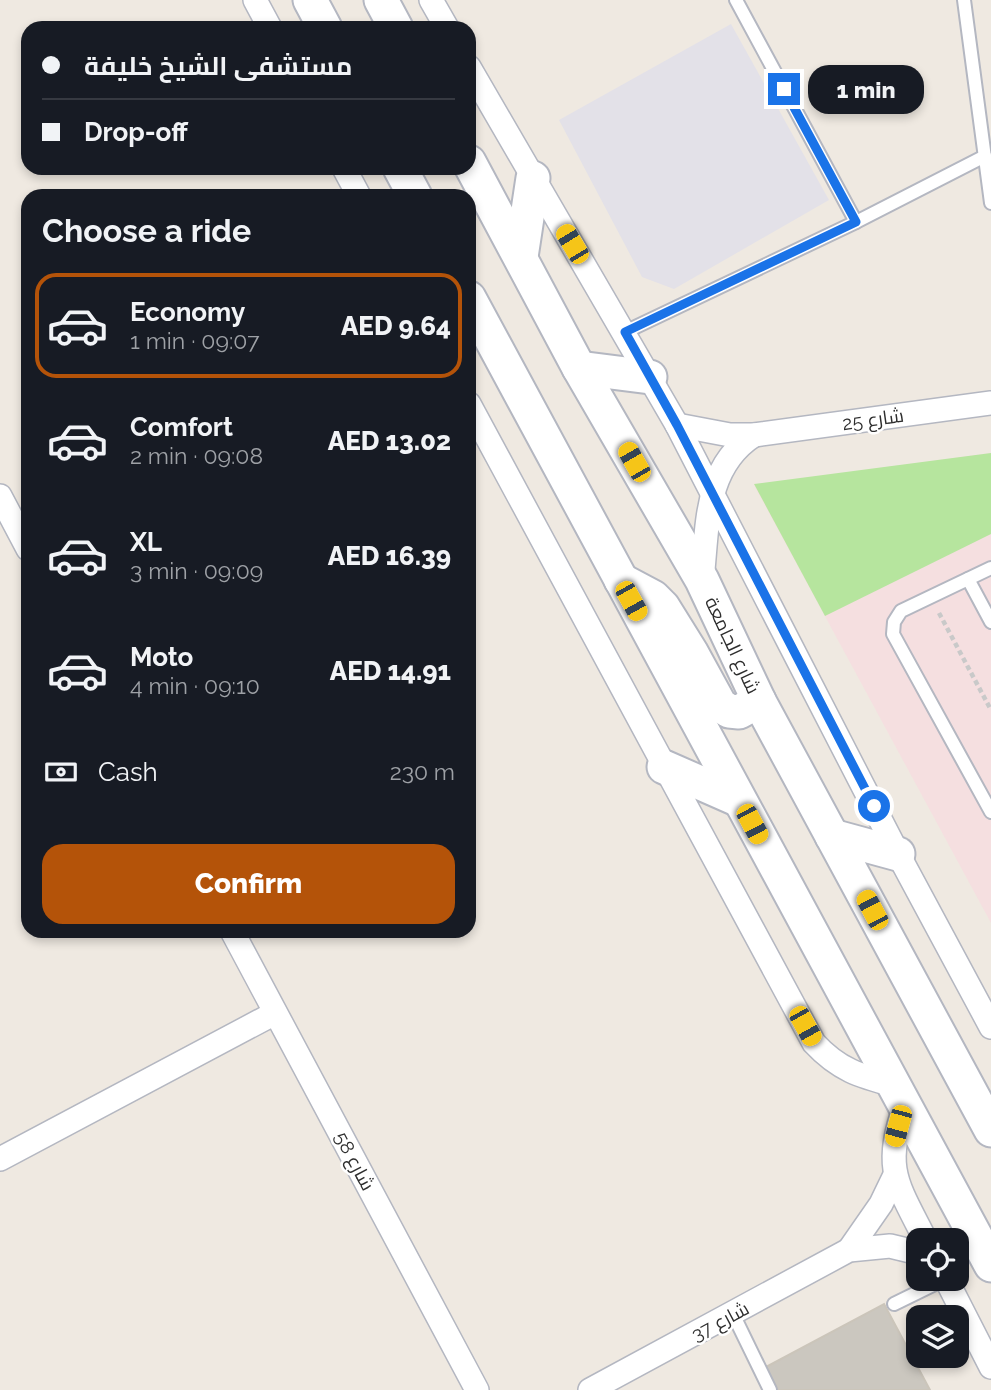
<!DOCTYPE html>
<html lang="en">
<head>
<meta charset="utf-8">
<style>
  body { margin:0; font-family:Raleway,Cairo,sans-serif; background:#20242c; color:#f1f3f6; height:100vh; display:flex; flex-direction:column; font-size:26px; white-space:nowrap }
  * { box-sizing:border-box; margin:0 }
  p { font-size:23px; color:#9ea1a6 }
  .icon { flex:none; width:38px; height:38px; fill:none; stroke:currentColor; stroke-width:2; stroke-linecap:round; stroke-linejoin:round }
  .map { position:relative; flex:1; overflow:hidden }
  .sheet { position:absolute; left:21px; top:189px; width:455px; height:749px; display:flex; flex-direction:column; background:#171b24; border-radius:21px; box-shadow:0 4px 10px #0003 }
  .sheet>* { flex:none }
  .hud { position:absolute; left:21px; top:21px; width:455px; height:154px; border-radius:21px; box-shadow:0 4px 10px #0003; display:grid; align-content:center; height:154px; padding:0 21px; background:#171b24 }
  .buttons { position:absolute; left:906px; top:1228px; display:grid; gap:14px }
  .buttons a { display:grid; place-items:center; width:63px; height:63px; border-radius:14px; background:#171b24; box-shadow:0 4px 10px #0003; font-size:35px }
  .end { position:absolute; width:32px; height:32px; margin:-16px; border:9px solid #1a73e8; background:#fff; box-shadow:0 0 0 4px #fff }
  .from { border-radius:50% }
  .bubble { position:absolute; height:49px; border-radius:21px; background:#171b24; box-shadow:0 4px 10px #0003; font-size:23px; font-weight:800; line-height:49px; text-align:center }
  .car { position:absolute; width:21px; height:42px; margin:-21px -10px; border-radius:9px; box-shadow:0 0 5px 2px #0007; background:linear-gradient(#f5c518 24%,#345 0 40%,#f5c518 0 76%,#345 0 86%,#f5c518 0) }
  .hud b { display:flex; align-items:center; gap:24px; height:66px; font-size:26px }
  .hud b+b { border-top:2px solid #363941 }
  .hud i { width:18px; height:18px; background:#f1f3f6 }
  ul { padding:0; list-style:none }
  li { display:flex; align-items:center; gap:21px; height:105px; margin:0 14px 10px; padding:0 7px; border:4px solid transparent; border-radius:21px }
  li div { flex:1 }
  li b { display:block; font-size:26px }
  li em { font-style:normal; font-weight:800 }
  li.current { border-color:#b45309 }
  li>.icon { width:63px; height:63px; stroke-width:1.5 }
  h2 { padding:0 21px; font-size:32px; line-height:84px }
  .pay { display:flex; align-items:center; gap:18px; height:77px; padding:0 21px; font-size:26px }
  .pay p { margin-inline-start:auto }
  .primary-button { display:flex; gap:14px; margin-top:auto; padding:14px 21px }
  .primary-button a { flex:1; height:80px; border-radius:21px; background:#b45309; color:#fff; font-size:28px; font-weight:800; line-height:80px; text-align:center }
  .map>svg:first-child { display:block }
  .industrial { fill:#e3e1e8 }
  .medical { fill:#f5dfe0 }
  .green { fill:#b6e59e }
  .building { fill:#cbc7bf; stroke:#cbc5ba; stroke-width:2 }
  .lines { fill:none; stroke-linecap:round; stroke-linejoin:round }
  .lane-casing { stroke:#b4b7c1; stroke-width:16 }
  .street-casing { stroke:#b4b7c1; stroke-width:26 }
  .secondary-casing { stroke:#b4b7c1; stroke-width:37 }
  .path { stroke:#c9c9c9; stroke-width:4.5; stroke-dasharray:5 3.5; stroke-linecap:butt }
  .lane { stroke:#fff; stroke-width:12 }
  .street { stroke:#fff; stroke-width:23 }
  .secondary { stroke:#fff; stroke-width:33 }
  .route { stroke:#1a73e8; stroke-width:9 }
  .labels { text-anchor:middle; stroke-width:5; stroke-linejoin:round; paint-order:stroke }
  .street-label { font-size:19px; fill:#2e2e2e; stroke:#fff }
</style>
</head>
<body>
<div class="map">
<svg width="991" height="1390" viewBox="0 0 991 1390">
  <rect width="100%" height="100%" fill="#efe9e1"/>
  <path class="industrial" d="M731,24L829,200L674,289L642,277L559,120Z"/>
  <path class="medical" d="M991,453V923L754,485Z"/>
  <path class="green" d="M991,453V534L825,616L754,484Z"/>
  <path class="building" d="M884,1304L930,1390H778L766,1367Z"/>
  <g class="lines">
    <defs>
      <g id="lane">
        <path d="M736,0L856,222"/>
        <path d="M964,0L991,203"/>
        <path d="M625,332L856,222L985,156"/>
        <path d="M991,568L901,611L894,622L893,634L991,812"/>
        <path d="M968,579L991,622"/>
        <path d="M894,1304L945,1279"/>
        <path d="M733,1314L770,1390"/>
      </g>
      <g id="street">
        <path d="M255,0L270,28"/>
        <path d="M431,0L447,28"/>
        <path d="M469,67L677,425L898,854L991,1027"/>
        <path d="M344,168L359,196"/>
        <path d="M469,404L814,1043C839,1070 860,1076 894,1085"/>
        <path d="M677,425L730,435H754L991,403"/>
        <path d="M0,496L28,549"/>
        <path d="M702,580C708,526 704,467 754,435"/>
        <path d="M232,931L477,1390"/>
        <path d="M905,1106C882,1169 898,1185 926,1241"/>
        <path d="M0,1159L275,1013"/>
        <path d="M849,1250L881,1204L895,1175"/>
        <path d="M946,1279L991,1367"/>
        <path d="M590,1390L849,1250L890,1246L919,1253"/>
      </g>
      <g id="secondary">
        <path d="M310,0L325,28"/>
        <path d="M381,0L396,28"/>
        <path d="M469,162L579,368L702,580L759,701L991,1130"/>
        <path d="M400,168L415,196"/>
        <path d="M521,257L533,178"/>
        <path d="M469,298L991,1265"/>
        <path d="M579,368L650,377"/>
        <path d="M621,580L653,597L663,607L691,652L720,705L729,711L739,712L759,701"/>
        <path d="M664,767L739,800"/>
        <path d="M832,836L898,854"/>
      </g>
    </defs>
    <use href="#lane" class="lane-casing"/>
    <use href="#street" class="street-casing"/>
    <use href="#secondary" class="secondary-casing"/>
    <path class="path" d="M939,613L991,710"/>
    <use href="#lane" class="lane"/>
    <use href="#street" class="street"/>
    <use href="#secondary" class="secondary"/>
  </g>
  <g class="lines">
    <path class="route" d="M784,89L856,222L625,332L677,425L874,806"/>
  </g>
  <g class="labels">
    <g class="street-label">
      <text transform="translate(873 419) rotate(-8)" y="7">شارع 25</text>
      <text transform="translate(733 645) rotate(65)" y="7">شارع الجامعة</text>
      <text transform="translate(355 1161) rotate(62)" y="7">شارع 58</text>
      <text transform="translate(720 1321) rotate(-28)" y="7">شارع 37</text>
    </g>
  </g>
</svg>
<div class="buttons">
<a><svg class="icon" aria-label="locate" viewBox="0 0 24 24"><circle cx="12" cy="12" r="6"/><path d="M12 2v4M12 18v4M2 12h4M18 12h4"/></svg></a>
<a><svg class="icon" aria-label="layers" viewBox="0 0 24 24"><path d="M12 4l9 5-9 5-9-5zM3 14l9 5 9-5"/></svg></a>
</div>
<i class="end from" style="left:874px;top:806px"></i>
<i class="end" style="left:784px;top:89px"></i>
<div class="bubble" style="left:808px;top:65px;width:116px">1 min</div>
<i class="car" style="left:572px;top:244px;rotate:329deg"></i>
<i class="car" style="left:634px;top:462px;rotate:330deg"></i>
<i class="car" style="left:631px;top:601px;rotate:151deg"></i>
<i class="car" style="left:752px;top:824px;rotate:152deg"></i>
<i class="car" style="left:872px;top:910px;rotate:332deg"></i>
<i class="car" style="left:805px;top:1026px;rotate:151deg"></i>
<i class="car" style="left:898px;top:1126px;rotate:195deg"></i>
<div class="hud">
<b><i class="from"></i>مستشفى الشيخ خليفة</b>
<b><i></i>Drop-off</b>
</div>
<section class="sheet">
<h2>Choose a ride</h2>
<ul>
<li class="current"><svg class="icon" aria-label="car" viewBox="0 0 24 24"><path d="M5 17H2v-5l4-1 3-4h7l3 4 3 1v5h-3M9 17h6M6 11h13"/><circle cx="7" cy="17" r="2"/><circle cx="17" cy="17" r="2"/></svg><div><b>Economy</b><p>1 min · 09:07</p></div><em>AED 9.64</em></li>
<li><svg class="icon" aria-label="car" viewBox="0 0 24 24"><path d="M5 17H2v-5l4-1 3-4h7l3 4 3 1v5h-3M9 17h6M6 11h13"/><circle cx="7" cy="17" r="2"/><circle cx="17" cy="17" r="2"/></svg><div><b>Comfort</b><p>2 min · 09:08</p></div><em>AED 13.02</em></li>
<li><svg class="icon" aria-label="car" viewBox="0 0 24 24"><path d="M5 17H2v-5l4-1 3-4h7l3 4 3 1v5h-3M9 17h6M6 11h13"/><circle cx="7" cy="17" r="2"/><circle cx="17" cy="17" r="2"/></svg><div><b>XL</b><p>3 min · 09:09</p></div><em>AED 16.39</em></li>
<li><svg class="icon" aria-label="car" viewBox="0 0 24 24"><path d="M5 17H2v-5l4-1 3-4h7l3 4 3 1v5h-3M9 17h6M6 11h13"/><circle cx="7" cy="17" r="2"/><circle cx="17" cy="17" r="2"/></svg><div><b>Moto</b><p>4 min · 09:10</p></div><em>AED 14.91</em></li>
</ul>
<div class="pay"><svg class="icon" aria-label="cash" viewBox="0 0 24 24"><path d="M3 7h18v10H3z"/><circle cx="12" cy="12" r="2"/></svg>Cash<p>230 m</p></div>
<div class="primary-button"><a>Confirm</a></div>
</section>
</div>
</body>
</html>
